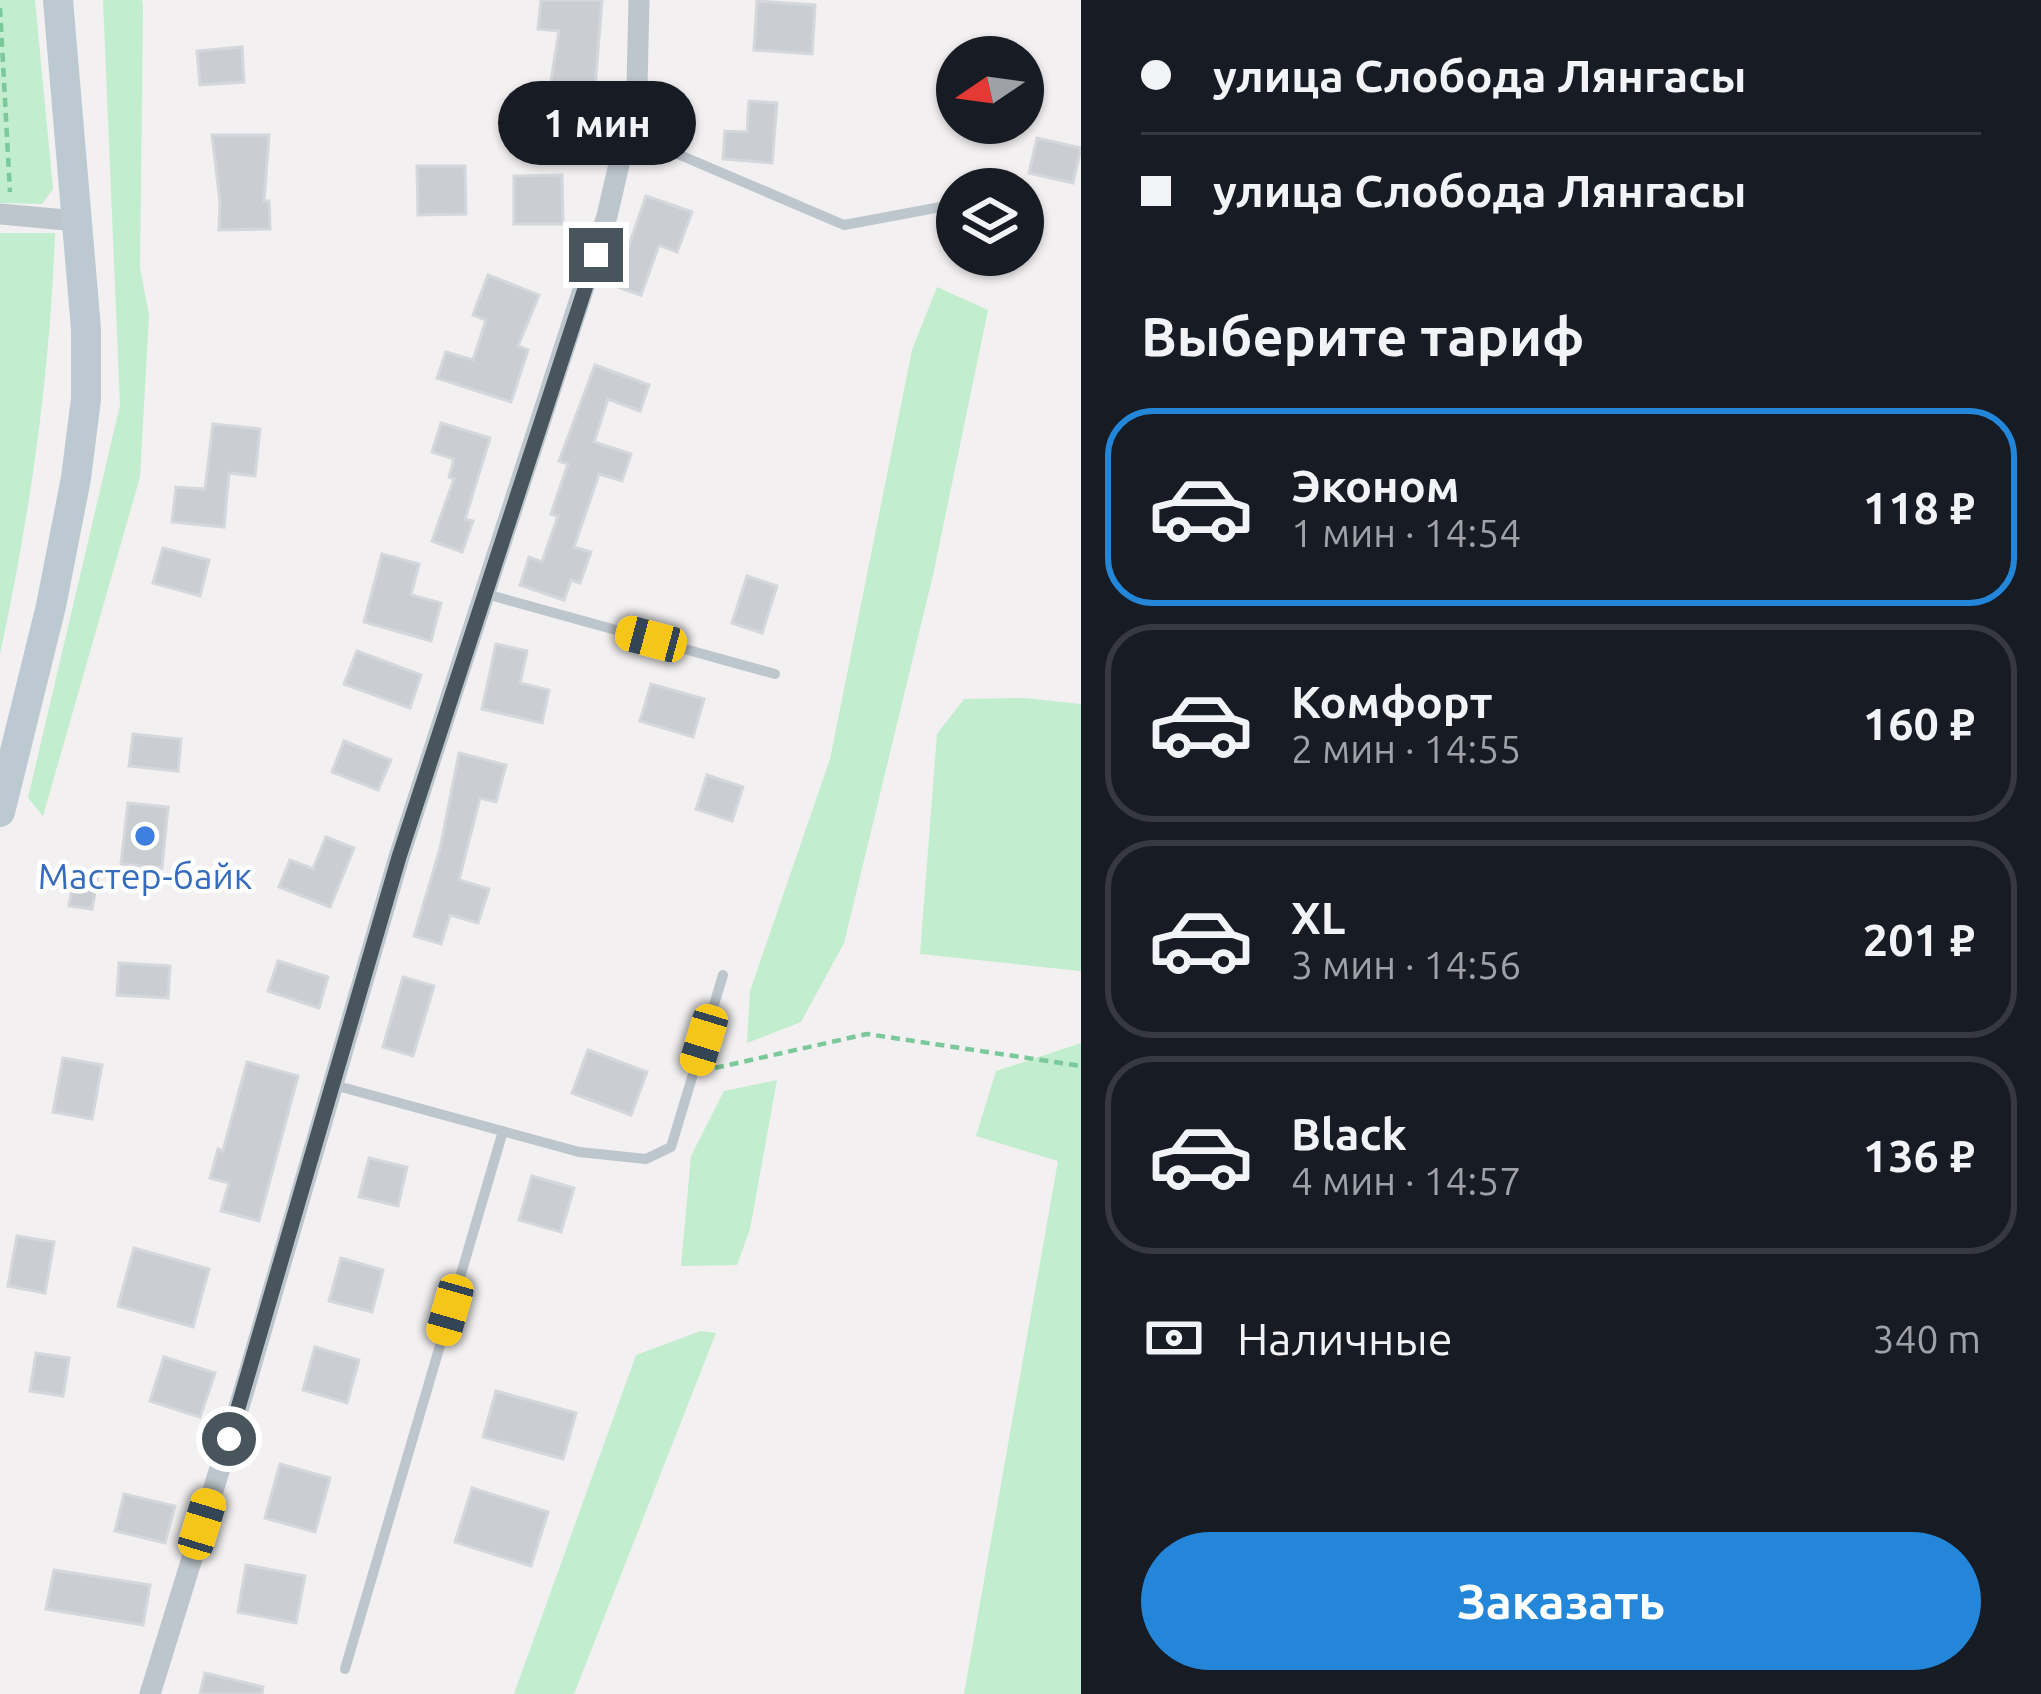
<!DOCTYPE html>
<html lang="ru">
<head>
<meta charset="utf-8">
<style>
  body { margin:0; font-family:Ubuntu,sans-serif; background:#20242c; color:#f1f3f6; height:100vh; display:flex; flex-direction:column; font-size:45px; white-space:nowrap }
  * { box-sizing:border-box; margin:0 }
  p { font-size:39px; color:#9ea1a6 }
  .icon { flex:none; width:66px; height:66px; fill:none; stroke:currentColor; stroke-width:2; stroke-linecap:round; stroke-linejoin:round }
  .map { position:relative; flex:1; overflow:hidden }
  .drawer { display:flex; flex-direction:column; background:#171b24; width:960px }
  .drawer>* { flex:none }
  .guide { display:grid; align-content:center; height:264px; padding:0 60px; background:#171b24 }
  .needle { width:78px; rotate:257deg }
  .fabs { position:absolute; left:936px; top:36px; display:grid; gap:24px }
  .fabs a { display:grid; place-items:center; width:108px; height:108px; border-radius:50%; background:#171b24; box-shadow:0 3px 9px #0004; font-size:60px }
  .end { position:absolute; width:54px; height:54px; margin:-27px; border:15px solid #49555d; background:#fff; box-shadow:0 0 0 6px #fff }
  .from { border-radius:50% }
  .bubble { position:absolute; height:84px; border-radius:42px; background:#171b24; box-shadow:0 3px 9px #0004; font-size:39px; font-weight:700; line-height:84px; text-align:center }
  .car { position:absolute; width:36px; height:72px; margin:-36px -18px; border-radius:15px; box-shadow:0 0 9px 3px #0007; background:linear-gradient(#f5c518 24%,#345 0 40%,#f5c518 0 76%,#345 0 86%,#f5c518 0) }
  .guide b { display:flex; align-items:center; gap:42px; height:114px; font-size:45px }
  .guide b+b { border-top:3px solid #363941 }
  .guide i { width:30px; height:30px; background:#f1f3f6 }
  ul { padding:0; list-style:none }
  li { display:flex; align-items:center; gap:36px; height:198px; margin:0 24px 18px; padding:0 36px; border:6px solid #363941; border-radius:48px }
  li div { flex:1 }
  li b { display:block; font-size:45px }
  li em { font-style:normal; font-weight:700 }
  li.active { border-color:#2386d9 }
  li>.icon { width:108px; height:108px; stroke-width:1.5 }
  h2 { padding:0 60px; font-size:54px; line-height:144px }
  .pay { display:flex; align-items:center; gap:30px; height:132px; padding:0 60px; font-size:45px }
  .pay p { margin-inline-start:auto }
  .action { display:flex; gap:24px; margin-top:auto; padding:24px 60px }
  .action a { flex:1; height:138px; border-radius:72px; background:#2386d9; color:#fff; font-size:48px; font-weight:700; line-height:138px; text-align:center }
  main { display:flex; flex:1; min-height:0 }
  .map>svg:first-child { display:block }
  .green { fill:#c2edce }
  .building { fill:#caced2; stroke:#d4d7db; stroke-width:3 }
  .lines { fill:none; stroke-linecap:round; stroke-linejoin:round }
  .path { stroke:#7bc99b; stroke-width:4.5; stroke-dasharray:9 6; stroke-linecap:butt }
  .lane { stroke:#bdc6cc; stroke-width:10 }
  .street { stroke:#bdc6cc; stroke-width:21 }
  .secondary { stroke:#bdc9d1; stroke-width:30 }
  .route { stroke:#49555d; stroke-width:15 }
  .shop-dot { fill:#3f7fe0; stroke:#fff; stroke-width:4.5 }
  .labels { text-anchor:middle; stroke-width:9; stroke-linejoin:round; paint-order:stroke }
  .shop-label { font-size:36px; fill:#366cbe; stroke:#fff }
</style>
</head>
<body>
<main>
<div class="map">
<svg width="1081" height="1694" viewBox="0 0 1081 1694">
  <rect width="100%" height="100%" fill="#f2f0f0"/>
  <g class="green">
    <path d="M0,0H35L53,189L42,204L0,203Z"/>
    <path d="M103,0H142L143,8L140,268L149,315L140,477L43,816L28,798L120,405Z"/>
    <path d="M0,233H55C50,375 30,515 0,654Z"/>
    <path d="M937,287L988,310L933,575L844,943L801,1022L747,1043L750,991L830,759L912,350Z"/>
    <path d="M1024,698L1081,704V971L920,954L937,734L964,699Z"/>
    <path d="M1081,1043V1694H964L1058,1161L976,1136L996,1071Z"/>
    <path d="M777,1080L750,1229L737,1265L681,1266L691,1156L724,1091Z"/>
    <path d="M701,1331L716,1333L574,1694H514L636,1355Z"/>
  </g>
  <g class="building">
    <path d="M541,0H602L594,100L549,93L559,31L538,29Z"/>
    <path d="M757,1L815,5L812,54L754,50Z"/>
    <path d="M242,47L244,82L200,85L197,51Z"/>
    <path d="M749,101L777,103L772,163L723,159L725,131L747,132Z"/>
    <path d="M212,135H269L264,201H269L270,229L219,230L220,202Z"/>
    <path d="M1037,138L1081,148L1073,183L1029,173Z"/>
    <path d="M417,166H465L466,214L418,215Z"/>
    <path d="M562,175L563,224H514V176Z"/>
    <path d="M646,196L692,212L677,252L659,245L641,295L615,286Z"/>
    <path d="M488,275L539,295L518,346L528,350L511,402L437,378L446,352L473,360L486,320L473,315Z"/>
    <path d="M595,365L649,385L640,411L608,399L594,442L631,454L622,481L599,474L574,547L591,552L580,583L571,580L564,600L520,585L529,557L542,562L558,516L551,514L568,464L559,461Z"/>
    <path d="M441,423L490,438L465,519L473,521L462,552L432,541L454,479L449,477L454,459L432,452Z"/>
    <path d="M213,424L260,429L255,476L229,473L224,527L172,522L176,487L205,489Z"/>
    <path d="M163,548L209,560L200,596L153,583Z"/>
    <path d="M382,554L419,564L411,595L441,603L431,641L364,622Z"/>
    <path d="M747,576L777,586L762,633L732,623Z"/>
    <path d="M496,644L527,651L520,683L549,690L542,723L482,709Z"/>
    <path d="M357,651L421,675L410,708L344,684Z"/>
    <path d="M651,684L704,699L693,737L640,721Z"/>
    <path d="M133,734L181,739L178,771L129,766Z"/>
    <path d="M344,741L391,760L378,790L332,772Z"/>
    <path d="M459,753L506,765L496,802L480,798L459,880L489,889L478,923L450,915L441,944L414,936L440,849Z"/>
    <path d="M707,775L743,787L732,821L696,809Z"/>
    <path d="M128,803L168,807L162,868L121,864Z"/>
    <path d="M326,837L354,848L330,907L279,887L290,860L313,869Z"/>
    <path d="M75,872L98,875L92,909L69,906Z"/>
    <path d="M278,961L328,977L319,1008L268,991Z"/>
    <path d="M119,963L170,966L168,998L117,995Z"/>
    <path d="M403,977L434,986L413,1056L383,1047Z"/>
    <path d="M588,1050L647,1072L631,1115L572,1093Z"/>
    <path d="M63,1058L102,1065L92,1119L53,1112Z"/>
    <path d="M247,1062L298,1076L259,1221L221,1211L229,1183L210,1178L218,1149L223,1151Z"/>
    <path d="M369,1158L407,1167L398,1206L359,1197Z"/>
    <path d="M532,1176L574,1188L561,1232L519,1220Z"/>
    <path d="M17,1236L54,1242L45,1293L8,1286Z"/>
    <path d="M134,1248L209,1269L193,1327L118,1306Z"/>
    <path d="M341,1258L383,1270L372,1312L329,1301Z"/>
    <path d="M315,1347L359,1360L347,1403L303,1390Z"/>
    <path d="M36,1353L69,1358L63,1396L30,1391Z"/>
    <path d="M164,1357L215,1373L200,1417L150,1401Z"/>
    <path d="M496,1391L576,1413L563,1459L483,1437Z"/>
    <path d="M280,1464L330,1478L315,1532L265,1518Z"/>
    <path d="M472,1488L548,1512L531,1566L455,1542Z"/>
    <path d="M124,1494L175,1506L165,1543L115,1531Z"/>
    <path d="M246,1565L305,1576L296,1623L238,1612Z"/>
    <path d="M54,1570L150,1585L143,1625L46,1609Z"/>
    <path d="M205,1673L263,1687L262,1694H200Z"/>
  </g>
  <g class="lines">
    <g class="path">
      <path d="M0,8L10,192"/>
      <path d="M715,1068L867,1034L1081,1066"/>
    </g>
    <g class="lane">
      <path d="M626,132L844,225L957,204"/>
      <path d="M486,594L775,674"/>
      <path d="M334,1085L579,1152L646,1159L671,1147L723,975"/>
      <path d="M345,1669L503,1131"/>
    </g>
    <g class="street">
      <path d="M0,214L77,221"/>
      <path d="M150,1694L242,1397L399,857L607,216L637,87L639,0"/>
    </g>
    <path class="secondary" d="M0,812L51,606L76,478L86,399V329L58,0"/>
  </g>
  <g class="lines">
    <path class="route" d="M229,1439L399,857L596,255"/>
  </g>
  <circle class="shop-dot" cx="145" cy="836" r="12"/>
  <g class="labels">
    <g class="shop-label">
      <text x="145" y="889">Мастер-байк</text>
    </g>
  </g>
</svg>
<div class="fabs">
<a><svg class="needle" viewBox="-14 -14 28 28"><path d="M0-13l5 13h-10z" fill="#e53935"/><path d="M0 13l5-13h-10z" fill="#9ea1a6"/></svg></a>
<a><svg class="icon" aria-label="layers" viewBox="0 0 24 24"><path d="M12 4l9 5-9 5-9-5zM3 14l9 5 9-5"/></svg></a>
</div>
<i class="end from" style="left:229px;top:1439px"></i>
<i class="end" style="left:596px;top:255px"></i>
<div class="bubble" style="left:498px;top:81px;width:198px">1 мин</div>
<i class="car" style="left:651px;top:639px;rotate:285deg"></i>
<i class="car" style="left:704px;top:1040px;rotate:197deg"></i>
<i class="car" style="left:450px;top:1310px;rotate:196deg"></i>
<i class="car" style="left:202px;top:1524px;rotate:17deg"></i>
</div>
<section class="drawer">
<div class="guide">
<b><i class="from"></i>улица Слобода Лянгасы</b>
<b><i></i>улица Слобода Лянгасы</b>
</div>
<h2>Выберите тариф</h2>
<ul>
<li class="active"><svg class="icon" aria-label="car" viewBox="0 0 24 24"><path d="M5 17H2v-5l4-1 3-4h7l3 4 3 1v5h-3M9 17h6M6 11h13"/><circle cx="7" cy="17" r="2"/><circle cx="17" cy="17" r="2"/></svg><div><b>Эконом</b><p>1 мин · 14:54</p></div><em>118 ₽</em></li>
<li><svg class="icon" aria-label="car" viewBox="0 0 24 24"><path d="M5 17H2v-5l4-1 3-4h7l3 4 3 1v5h-3M9 17h6M6 11h13"/><circle cx="7" cy="17" r="2"/><circle cx="17" cy="17" r="2"/></svg><div><b>Комфорт</b><p>2 мин · 14:55</p></div><em>160 ₽</em></li>
<li><svg class="icon" aria-label="car" viewBox="0 0 24 24"><path d="M5 17H2v-5l4-1 3-4h7l3 4 3 1v5h-3M9 17h6M6 11h13"/><circle cx="7" cy="17" r="2"/><circle cx="17" cy="17" r="2"/></svg><div><b>XL</b><p>3 мин · 14:56</p></div><em>201 ₽</em></li>
<li><svg class="icon" aria-label="car" viewBox="0 0 24 24"><path d="M5 17H2v-5l4-1 3-4h7l3 4 3 1v5h-3M9 17h6M6 11h13"/><circle cx="7" cy="17" r="2"/><circle cx="17" cy="17" r="2"/></svg><div><b>Black</b><p>4 мин · 14:57</p></div><em>136 ₽</em></li>
</ul>
<div class="pay"><svg class="icon" aria-label="cash" viewBox="0 0 24 24"><path d="M3 7h18v10H3z"/><circle cx="12" cy="12" r="2"/></svg>Наличные<p>340 m</p></div>
<div class="action"><a>Заказать</a></div>
</section>
</main>
</body>
</html>
